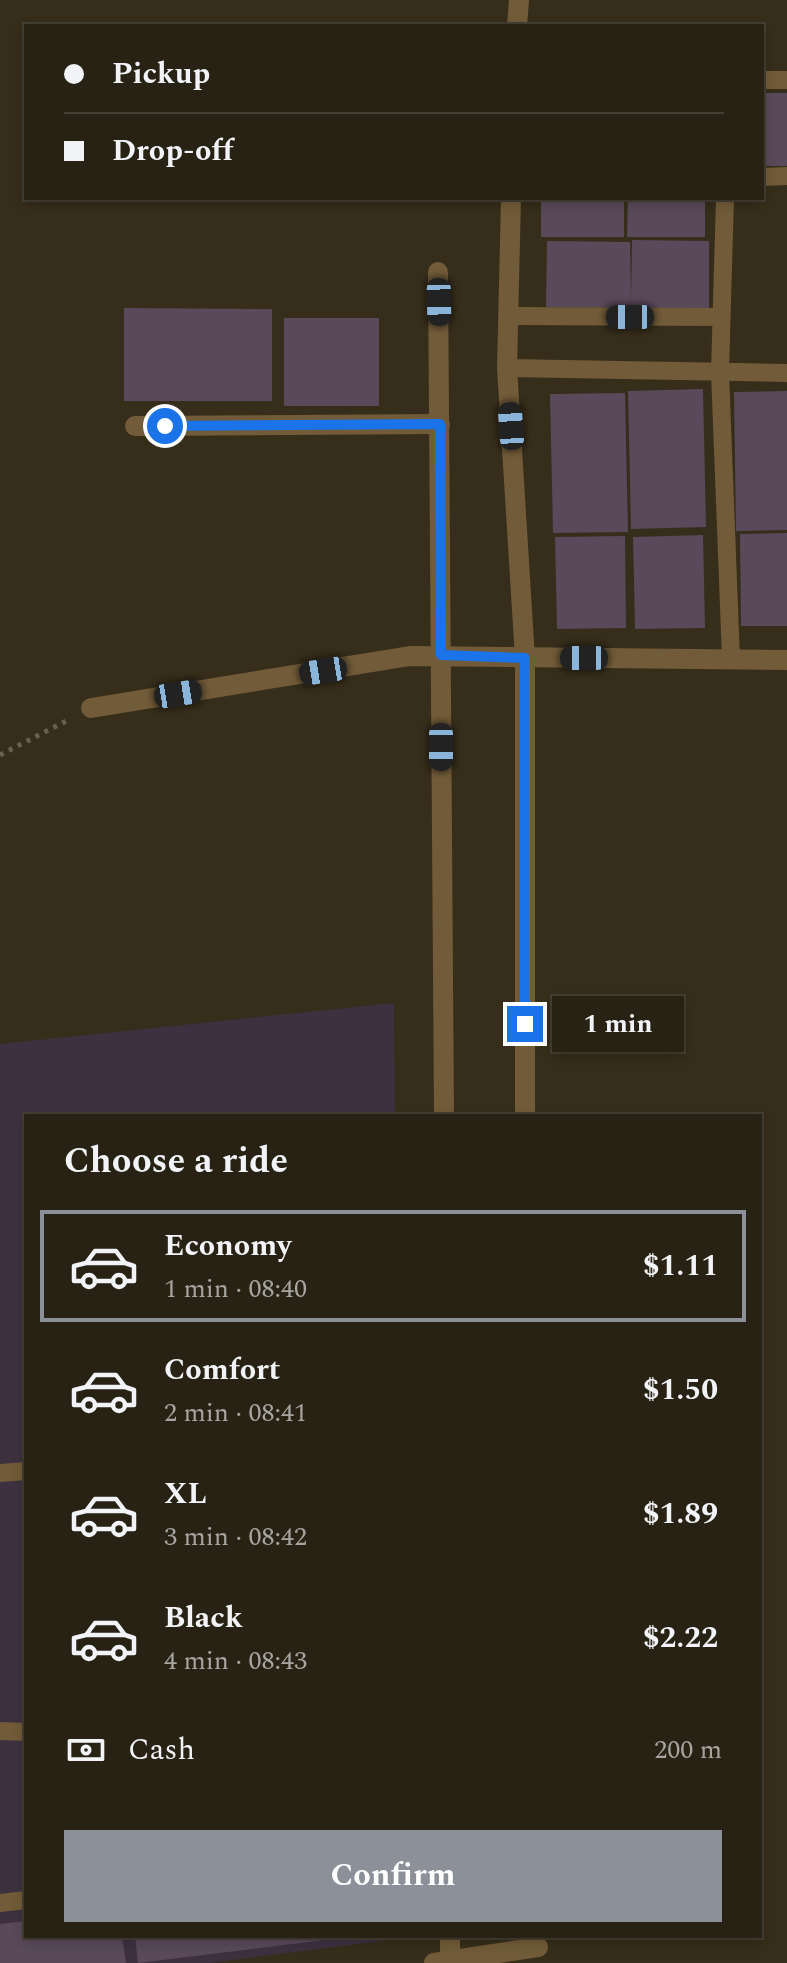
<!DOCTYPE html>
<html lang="en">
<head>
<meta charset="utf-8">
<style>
  body { margin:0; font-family:Spectral,serif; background:#302a1d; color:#f1f3f6; height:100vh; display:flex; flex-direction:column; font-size:30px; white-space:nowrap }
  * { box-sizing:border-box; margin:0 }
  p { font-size:26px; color:#a5a4a0 }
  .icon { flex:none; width:44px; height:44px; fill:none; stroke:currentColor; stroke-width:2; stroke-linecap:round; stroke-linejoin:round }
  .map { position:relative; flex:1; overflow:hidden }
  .side { position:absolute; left:24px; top:1114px; width:738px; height:824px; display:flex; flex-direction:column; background:#282214; border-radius:0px; box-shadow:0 4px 12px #0003,0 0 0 2px #443f34 }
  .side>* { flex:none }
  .top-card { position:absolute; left:24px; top:24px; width:740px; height:176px; border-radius:0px; box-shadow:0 4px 12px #0003,0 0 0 2px #443f34; display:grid; align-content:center; height:176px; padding:0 40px; background:#282214 }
  .end { position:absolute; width:36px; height:36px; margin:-18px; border:10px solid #1a73e8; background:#fff; box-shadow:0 0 0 4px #fff }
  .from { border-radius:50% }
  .bubble { position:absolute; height:56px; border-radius:0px; background:#282214; box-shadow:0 4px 12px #0003,0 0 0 2px #443f34; font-size:26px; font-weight:700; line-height:56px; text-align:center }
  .car { position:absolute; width:24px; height:48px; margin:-24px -12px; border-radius:10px; box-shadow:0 0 6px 2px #0007; background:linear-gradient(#222 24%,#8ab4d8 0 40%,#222 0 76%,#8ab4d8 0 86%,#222 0) }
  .top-card b { display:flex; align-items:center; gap:28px; height:76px; font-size:30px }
  .top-card b+b { border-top:2px solid #443f34 }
  .top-card i { width:20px; height:20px; background:#f1f3f6 }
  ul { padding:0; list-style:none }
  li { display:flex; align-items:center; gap:24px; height:112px; margin:0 16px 12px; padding:0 24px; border:4px solid transparent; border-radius:0px }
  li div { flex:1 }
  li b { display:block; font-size:30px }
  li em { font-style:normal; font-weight:700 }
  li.active { border-color:#8c9099 }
  li>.icon { width:72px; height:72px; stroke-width:1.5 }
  h2 { padding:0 40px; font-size:36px; line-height:96px }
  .pay { display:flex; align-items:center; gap:20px; height:88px; padding:0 40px; font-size:30px }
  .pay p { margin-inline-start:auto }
  .primary-button { display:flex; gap:16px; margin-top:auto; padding:16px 40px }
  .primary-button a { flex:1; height:92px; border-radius:0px; background:#8c9099; color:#fff; font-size:32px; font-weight:700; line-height:92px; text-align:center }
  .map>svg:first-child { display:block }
  .education { fill:#3d3140 }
  .building { fill:#59495a }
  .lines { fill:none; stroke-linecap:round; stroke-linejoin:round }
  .path { stroke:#686050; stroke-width:5; stroke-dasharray:4 6; stroke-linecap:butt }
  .service { stroke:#715b38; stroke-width:18 }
  .minor { stroke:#715b38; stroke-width:20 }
  .route { stroke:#1a73e8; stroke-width:10 }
</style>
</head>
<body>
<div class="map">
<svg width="787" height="1963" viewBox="0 0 787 1963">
  <rect width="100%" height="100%" fill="#362d1a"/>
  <path class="education" d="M394,1003L395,1116H26V1936H394L389,1940L209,1963H0V1044Z"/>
  <g class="building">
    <rect x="762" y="93" width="25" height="73"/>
    <rect x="541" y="198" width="83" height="39"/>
    <path d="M628,198H705V237H627Z"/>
    <path d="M632,240L709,241V309L546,307L547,241L630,242L631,302Z"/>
    <path d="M124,308L272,309V401H124Z"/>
    <rect x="284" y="318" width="95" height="88"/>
    <path d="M703,389L706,527L631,529L628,391Z"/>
    <path d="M787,391V530L736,531L734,392Z"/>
    <path d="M625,393L628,532L553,533L550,394Z"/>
    <path d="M787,533V626H741L740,534Z"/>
    <path d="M703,535L705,628L635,629L633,537Z"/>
    <path d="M625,536L626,628L557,629L555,537Z"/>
    <path d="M26,1921V1936H122L126,1963H0V1924Z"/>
    <path d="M135,1936H341V1938L138,1963Z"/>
  </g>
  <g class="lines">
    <path class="path" d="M0,755L70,719"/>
    <g class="service">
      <path d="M762,80H787"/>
      <path d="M762,177L787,176"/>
      <path d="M725,198L720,372L731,659"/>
      <path d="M510,316L721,317"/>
      <path d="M507,368L787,373"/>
      <path d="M0,1473L26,1471"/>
      <path d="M0,1731L26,1732"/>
      <path d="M0,1903L26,1900"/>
    </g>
    <g class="minor">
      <path d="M517,26L519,0"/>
      <path d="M511,198L507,368L525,658V1116"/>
      <path d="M438,272L444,1116"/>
      <path d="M135,426L440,424"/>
      <path d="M91,708L410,656L787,660"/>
      <path d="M450,1936V1963"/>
      <path d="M434,1963L538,1947"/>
    </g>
  </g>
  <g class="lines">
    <path class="route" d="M165,426L440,424L441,655L525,658V1024"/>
  </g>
</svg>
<i class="end from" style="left:165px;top:426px"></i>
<i class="end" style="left:525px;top:1024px"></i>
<div class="bubble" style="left:552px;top:996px;width:132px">1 min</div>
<i class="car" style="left:439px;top:302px;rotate:179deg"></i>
<i class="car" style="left:630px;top:317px;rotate:270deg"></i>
<i class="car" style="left:511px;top:426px;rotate:356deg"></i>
<i class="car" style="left:584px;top:658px;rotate:270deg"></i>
<i class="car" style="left:323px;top:671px;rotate:261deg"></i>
<i class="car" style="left:178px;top:694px;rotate:81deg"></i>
<i class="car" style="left:441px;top:747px;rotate:180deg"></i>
<div class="top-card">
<b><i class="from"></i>Pickup</b>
<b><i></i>Drop-off</b>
</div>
<section class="side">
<h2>Choose a ride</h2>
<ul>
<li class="active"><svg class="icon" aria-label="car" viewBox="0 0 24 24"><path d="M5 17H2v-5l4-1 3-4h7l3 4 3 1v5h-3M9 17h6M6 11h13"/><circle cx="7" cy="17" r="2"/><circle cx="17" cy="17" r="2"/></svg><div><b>Economy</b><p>1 min · 08:40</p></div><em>$1.11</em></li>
<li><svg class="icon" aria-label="car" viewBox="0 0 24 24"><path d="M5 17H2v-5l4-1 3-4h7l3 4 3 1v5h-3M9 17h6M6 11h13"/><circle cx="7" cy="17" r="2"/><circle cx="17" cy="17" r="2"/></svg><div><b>Comfort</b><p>2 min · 08:41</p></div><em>$1.50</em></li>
<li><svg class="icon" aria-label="car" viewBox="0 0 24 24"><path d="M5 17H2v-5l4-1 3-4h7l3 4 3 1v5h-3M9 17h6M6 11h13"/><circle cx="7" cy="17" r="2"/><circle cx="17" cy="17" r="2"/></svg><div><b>XL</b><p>3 min · 08:42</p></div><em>$1.89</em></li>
<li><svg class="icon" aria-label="car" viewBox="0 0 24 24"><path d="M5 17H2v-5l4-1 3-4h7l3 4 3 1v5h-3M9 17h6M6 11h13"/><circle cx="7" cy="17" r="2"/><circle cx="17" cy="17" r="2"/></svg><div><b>Black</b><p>4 min · 08:43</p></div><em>$2.22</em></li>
</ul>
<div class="pay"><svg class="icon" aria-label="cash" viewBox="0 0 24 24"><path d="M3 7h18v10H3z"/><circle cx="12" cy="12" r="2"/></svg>Cash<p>200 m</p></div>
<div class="primary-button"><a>Confirm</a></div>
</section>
</div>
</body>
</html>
